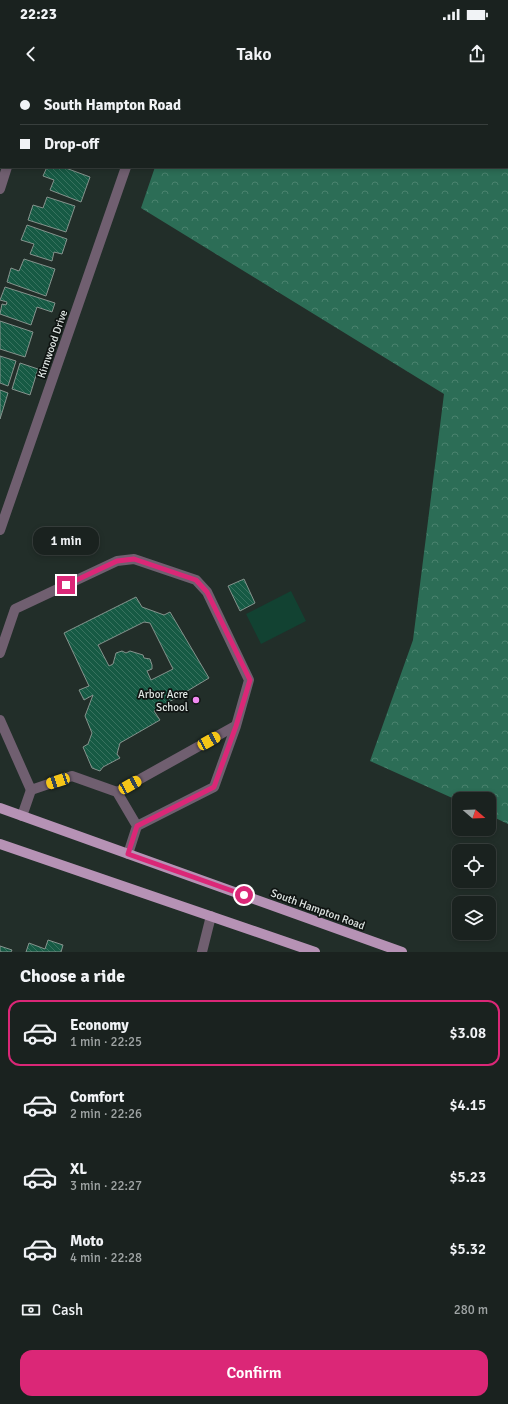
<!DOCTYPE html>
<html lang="en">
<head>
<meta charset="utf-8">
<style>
  body { margin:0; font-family:Signika,sans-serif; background:#232a28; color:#f1f3f6; height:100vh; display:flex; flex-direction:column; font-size:15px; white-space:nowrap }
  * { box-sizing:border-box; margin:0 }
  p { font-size:13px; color:#9fa4a4 }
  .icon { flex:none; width:22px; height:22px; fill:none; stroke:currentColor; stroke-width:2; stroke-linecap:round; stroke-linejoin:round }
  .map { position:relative; height:872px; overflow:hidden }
  .drawer { display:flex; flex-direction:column; background:#1a221f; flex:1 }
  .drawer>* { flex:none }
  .guide { position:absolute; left:0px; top:0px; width:508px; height:88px; box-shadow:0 2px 6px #0003,0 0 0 1px #383f3d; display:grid; align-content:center; height:88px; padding:0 20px; background:#1a221f }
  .needle { width:26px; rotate:109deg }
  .buttons { position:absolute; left:452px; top:712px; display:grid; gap:8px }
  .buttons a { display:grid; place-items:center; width:44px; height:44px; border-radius:8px; background:#1a221f; box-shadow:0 2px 6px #0003,0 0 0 1px #383f3d; font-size:20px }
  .end { position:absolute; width:18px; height:18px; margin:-9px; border:5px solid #db2777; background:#fff; box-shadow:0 0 0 2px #fff }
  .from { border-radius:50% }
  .bubble { position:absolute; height:28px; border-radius:12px; background:#1a221f; box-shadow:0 2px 6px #0003,0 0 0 1px #383f3d; font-size:13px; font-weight:600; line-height:28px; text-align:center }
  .car { position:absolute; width:12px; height:24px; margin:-12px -6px; border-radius:5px; box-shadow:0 0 3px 1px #0007; background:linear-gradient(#f5c518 24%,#345 0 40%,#f5c518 0 76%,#345 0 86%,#f5c518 0) }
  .guide b { display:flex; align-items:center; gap:14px; height:38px; font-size:15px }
  .guide b+b { border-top:1px solid #383f3d }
  .guide i { width:10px; height:10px; background:#f1f3f6 }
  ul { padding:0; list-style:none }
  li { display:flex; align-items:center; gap:12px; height:66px; margin:0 8px 6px; padding:0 12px; border:2px solid transparent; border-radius:12px }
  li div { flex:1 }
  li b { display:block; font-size:15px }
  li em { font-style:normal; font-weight:600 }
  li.active { border-color:#db2777 }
  li>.icon { width:36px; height:36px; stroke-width:1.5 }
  h2 { padding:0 20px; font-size:18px; line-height:48px }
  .pay { display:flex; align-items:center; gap:10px; height:44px; padding:0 20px; font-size:15px }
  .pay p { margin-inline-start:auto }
  .action { display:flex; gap:8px; margin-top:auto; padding:8px 20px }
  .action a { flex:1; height:46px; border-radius:12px; background:#db2777; color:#fff; font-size:16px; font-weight:600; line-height:46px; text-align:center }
  .status { display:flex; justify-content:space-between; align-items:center; height:28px; padding:0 20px; background:#1a221f; direction:ltr }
  .status svg { height:11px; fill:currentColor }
  header { display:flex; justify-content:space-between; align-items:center; height:52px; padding:0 20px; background:#1a221f; font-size:18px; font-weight:600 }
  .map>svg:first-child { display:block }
  .forest { fill:url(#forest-crowns) }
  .green { fill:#124232 }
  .building { fill:url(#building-back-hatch); stroke:#85938d; fill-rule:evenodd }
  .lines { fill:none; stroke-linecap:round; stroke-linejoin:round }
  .minor { stroke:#705f70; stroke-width:10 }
  .major { stroke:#b692b5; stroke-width:10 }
  .route { stroke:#db2777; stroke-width:5 }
  .poi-dot { fill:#f28af2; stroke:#0f1412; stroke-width:1.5 }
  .labels { text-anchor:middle; stroke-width:3.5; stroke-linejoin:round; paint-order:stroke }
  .street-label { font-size:11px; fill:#e0e7e4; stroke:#0f1412 }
  .poi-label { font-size:11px; fill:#e0e7e4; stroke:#0f1412; text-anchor:end }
</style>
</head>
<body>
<div class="status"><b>22:23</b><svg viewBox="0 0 49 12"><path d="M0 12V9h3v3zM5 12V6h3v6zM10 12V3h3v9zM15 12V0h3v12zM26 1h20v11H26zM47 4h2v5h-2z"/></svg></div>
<header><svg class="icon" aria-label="back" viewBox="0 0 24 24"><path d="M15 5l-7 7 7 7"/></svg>Tako<svg class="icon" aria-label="share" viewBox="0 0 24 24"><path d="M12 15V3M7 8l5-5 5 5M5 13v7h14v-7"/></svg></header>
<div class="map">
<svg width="508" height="872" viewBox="0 0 508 872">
  <defs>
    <pattern id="forest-crowns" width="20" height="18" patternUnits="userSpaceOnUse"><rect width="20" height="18" fill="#2c6d56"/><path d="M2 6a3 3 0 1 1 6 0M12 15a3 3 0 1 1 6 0" fill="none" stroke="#4a826e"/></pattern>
    <pattern id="building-back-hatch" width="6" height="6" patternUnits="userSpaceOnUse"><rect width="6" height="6" fill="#165a44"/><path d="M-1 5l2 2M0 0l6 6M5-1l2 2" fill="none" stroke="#38725f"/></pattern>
  </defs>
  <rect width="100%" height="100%" fill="#222e29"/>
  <path class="forest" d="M184,0H508V744L489,735V719H459V721L370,681L413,560L444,314L141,128L155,87H507V1H183Z"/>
  <path class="green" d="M291,511L306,541L261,564L246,534Z"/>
  <g class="building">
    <path d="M47,87H63L90,97L81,122L50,110L54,100L43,96Z"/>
    <path d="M47,117L75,126L66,152L28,140L33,125L43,128Z"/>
    <path d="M27,145L67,159L62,174L54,172L52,181L30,174L34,164L21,160Z"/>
    <path d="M24,179L55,189L46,216L7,202L11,188L19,191Z"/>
    <path d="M5,207L55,223L52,232L37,227L31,245L0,234L2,224L6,225L7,222L0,220Z"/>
    <path d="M0,241L33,252L25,277L0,269Z"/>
    <path d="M0,276L16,281L8,306L0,303Z"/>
    <path d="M20,283L38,289L30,315L12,309Z"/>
    <path d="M0,310L8,313L0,339Z"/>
    <path d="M244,499L255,523L240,531L228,506Z"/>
    <path d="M136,517L142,527L164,535L170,532L209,598L154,631L160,640L120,663L117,674L120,678L103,687L100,691L92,688L83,667L88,664L92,653L85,636L93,615L84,620L79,610L89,606L64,553ZM144,542L150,543L173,589L151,600L147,591L152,589V585L150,579L144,578L143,575L130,571L126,573L122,571L116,573L113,584L109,586L98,565Z"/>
    <path d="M48,860L63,865L61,872H26L29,863L45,869Z"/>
    <path d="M0,866L12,870L11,872H0Z"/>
  </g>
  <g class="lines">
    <g class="minor">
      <path d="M36,1L37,0"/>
      <path d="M155,1L156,0"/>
      <path d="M0,109L7,87"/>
      <path d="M0,450L126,87"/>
      <path d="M0,573L15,529L117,481L134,479L196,500L207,512L249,600L236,646L214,707L137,746"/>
      <path d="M0,640L31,710L72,696L117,712L137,746L128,774"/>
      <path d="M117,712L235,646"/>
      <path d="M22,736L31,710"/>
      <path d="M202,872L211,836"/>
    </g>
    <g class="major">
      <path d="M0,728L402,872"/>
      <path d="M0,764L315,872"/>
    </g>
  </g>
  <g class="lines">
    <path class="route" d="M66,505L117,481L134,479L196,500L207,512L250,600L236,646L214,707L137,746L128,774L244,815"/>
  </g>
  <circle class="poi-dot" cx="196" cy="620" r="4"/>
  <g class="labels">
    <g class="street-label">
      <text transform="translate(52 264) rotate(-71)" y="4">Kirnwood Drive</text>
      <text transform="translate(318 829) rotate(20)" y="4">South Hampton Road</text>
    </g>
    <g class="poi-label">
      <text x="188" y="618">Arbor Acre<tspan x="188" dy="13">School</tspan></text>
    </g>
  </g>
</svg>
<div class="buttons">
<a><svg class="needle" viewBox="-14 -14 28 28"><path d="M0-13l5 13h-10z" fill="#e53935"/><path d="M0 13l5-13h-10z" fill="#9fa4a4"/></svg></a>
<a><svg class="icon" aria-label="locate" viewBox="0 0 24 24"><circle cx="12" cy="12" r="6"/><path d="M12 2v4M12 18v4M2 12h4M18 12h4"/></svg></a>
<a><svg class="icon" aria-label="layers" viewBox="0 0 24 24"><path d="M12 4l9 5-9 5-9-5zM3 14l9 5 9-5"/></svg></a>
</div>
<i class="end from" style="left:244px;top:815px"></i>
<i class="end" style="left:66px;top:505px"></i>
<div class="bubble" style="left:33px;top:447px;width:66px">1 min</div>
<i class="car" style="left:209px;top:661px;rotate:61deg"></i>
<i class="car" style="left:58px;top:701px;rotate:252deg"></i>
<i class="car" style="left:130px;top:705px;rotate:61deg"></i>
<div class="guide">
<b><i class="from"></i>South Hampton Road</b>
<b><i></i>Drop-off</b>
</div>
</div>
<section class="drawer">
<h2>Choose a ride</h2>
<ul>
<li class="active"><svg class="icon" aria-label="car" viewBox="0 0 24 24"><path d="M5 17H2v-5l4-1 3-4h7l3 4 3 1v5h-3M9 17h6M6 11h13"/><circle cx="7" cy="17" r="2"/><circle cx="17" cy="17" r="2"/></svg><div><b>Economy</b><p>1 min · 22:25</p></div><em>$3.08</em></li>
<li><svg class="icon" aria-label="car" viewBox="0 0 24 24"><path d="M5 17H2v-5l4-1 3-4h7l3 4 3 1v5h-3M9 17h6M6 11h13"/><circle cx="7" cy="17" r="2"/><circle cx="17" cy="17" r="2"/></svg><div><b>Comfort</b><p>2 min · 22:26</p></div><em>$4.15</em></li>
<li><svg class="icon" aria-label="car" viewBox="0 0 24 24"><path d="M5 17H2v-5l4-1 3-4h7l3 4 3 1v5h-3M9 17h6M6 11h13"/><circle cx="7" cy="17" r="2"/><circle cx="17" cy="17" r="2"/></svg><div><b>XL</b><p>3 min · 22:27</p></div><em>$5.23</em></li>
<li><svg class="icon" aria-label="car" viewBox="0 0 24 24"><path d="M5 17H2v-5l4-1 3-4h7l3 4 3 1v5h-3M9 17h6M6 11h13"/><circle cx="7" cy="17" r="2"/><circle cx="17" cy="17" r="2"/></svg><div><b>Moto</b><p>4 min · 22:28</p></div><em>$5.32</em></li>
</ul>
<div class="pay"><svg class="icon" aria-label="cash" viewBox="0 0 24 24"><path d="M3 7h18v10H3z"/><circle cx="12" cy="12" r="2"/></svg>Cash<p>280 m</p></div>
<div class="action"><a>Confirm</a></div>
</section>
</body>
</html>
